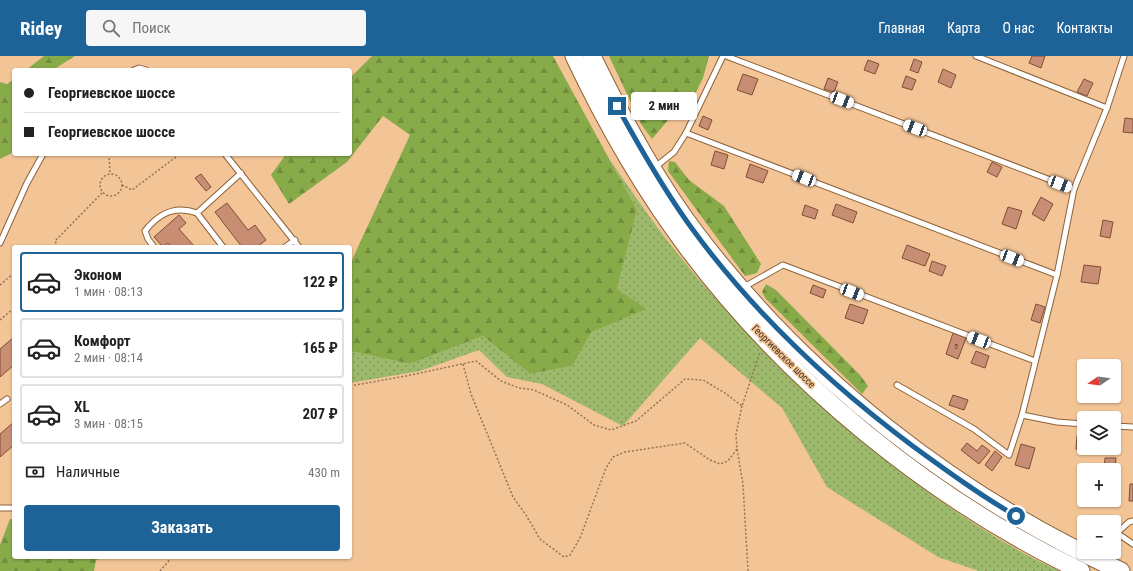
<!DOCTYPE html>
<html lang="ru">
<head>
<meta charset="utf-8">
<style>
  body { margin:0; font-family:"Roboto Condensed",sans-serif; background:#f6f6f6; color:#222; height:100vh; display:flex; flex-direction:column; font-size:15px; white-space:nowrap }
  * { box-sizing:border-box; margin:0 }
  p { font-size:13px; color:#767676 }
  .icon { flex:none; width:22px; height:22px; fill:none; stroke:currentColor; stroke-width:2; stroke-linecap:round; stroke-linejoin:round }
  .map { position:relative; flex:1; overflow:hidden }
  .side { position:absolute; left:12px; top:189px; width:340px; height:314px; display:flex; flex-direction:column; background:#fff; border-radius:4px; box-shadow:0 1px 3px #0004 }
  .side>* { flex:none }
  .top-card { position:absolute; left:12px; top:12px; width:340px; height:88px; border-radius:4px; box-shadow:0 1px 3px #0004; display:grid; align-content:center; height:88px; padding:0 12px; background:#fff }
  .needle { width:26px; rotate:257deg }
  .buttons { position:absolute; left:1077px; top:303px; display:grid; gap:8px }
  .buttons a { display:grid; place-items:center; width:44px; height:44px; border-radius:4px; background:#fff; box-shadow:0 1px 3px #0004; font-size:20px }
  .end { position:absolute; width:18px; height:18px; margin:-9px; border:5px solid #1e6398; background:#fff; box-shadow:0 0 0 2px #fff }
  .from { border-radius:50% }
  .bubble { position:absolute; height:28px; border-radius:4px; background:#fff; box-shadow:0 1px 3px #0004; font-size:13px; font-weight:700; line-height:28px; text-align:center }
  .car { position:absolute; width:12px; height:24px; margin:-12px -6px; border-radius:5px; box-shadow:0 0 3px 1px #0007; background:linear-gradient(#fff 24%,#345 0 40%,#fff 0 76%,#345 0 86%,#fff 0) }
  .top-card b { display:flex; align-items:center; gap:14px; height:38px; font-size:15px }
  .top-card b+b { border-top:1px solid #e0e0e0 }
  .top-card i { width:10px; height:10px; background:#222 }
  ul { padding:7px 0 0; list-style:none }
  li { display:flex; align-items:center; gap:12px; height:60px; margin:0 8px 6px; padding:0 4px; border:2px solid #e0e0e0; border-radius:4px }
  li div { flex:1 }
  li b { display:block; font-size:15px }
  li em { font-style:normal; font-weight:700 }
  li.on { border-color:#1e6398 }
  li>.icon { width:36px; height:36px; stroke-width:1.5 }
  .pay { display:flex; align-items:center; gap:10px; height:44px; padding:0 12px; font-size:15px }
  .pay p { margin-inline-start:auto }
  .action { display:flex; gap:8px; margin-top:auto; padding:8px 12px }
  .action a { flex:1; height:46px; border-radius:4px; background:#1e6398; color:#fff; font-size:16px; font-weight:700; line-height:46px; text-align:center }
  header { display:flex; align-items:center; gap:24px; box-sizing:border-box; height:56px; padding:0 20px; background:#1e6398; color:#fff }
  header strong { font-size:19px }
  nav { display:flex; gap:22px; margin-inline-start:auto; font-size:14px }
  .search { width:280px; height:36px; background:#f6f6f6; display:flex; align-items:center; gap:10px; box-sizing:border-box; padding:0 14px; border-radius:4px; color:#767676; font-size:15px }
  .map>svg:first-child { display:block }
  .grass { fill:url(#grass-dots) }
  .forest { fill:url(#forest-firs) }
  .building { fill:#c88e74; stroke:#814d34 }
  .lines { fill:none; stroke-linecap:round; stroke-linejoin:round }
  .lane-casing { stroke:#8d6338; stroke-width:7 }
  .primary-casing { stroke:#8d6338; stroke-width:19 }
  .path { stroke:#937455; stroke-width:1.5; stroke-dasharray:2 2; stroke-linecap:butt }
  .lane { stroke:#fff; stroke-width:5 }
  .primary { stroke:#fff; stroke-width:17 }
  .route { stroke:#1e6398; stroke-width:5 }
  .labels { text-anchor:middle; stroke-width:3; stroke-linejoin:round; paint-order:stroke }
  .number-label { font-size:8px; fill:#644834 }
  .street-label { font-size:10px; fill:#43311e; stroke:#f3c496 }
</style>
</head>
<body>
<header>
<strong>Ridey</strong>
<div class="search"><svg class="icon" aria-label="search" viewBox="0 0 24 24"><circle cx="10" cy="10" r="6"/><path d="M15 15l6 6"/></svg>Поиск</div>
<nav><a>Главная</a><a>Карта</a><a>О нас</a><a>Контакты</a></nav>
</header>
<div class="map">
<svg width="1133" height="515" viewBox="0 0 1133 515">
  <defs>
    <pattern id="grass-dots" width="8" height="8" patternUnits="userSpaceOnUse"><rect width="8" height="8" fill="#9cb96c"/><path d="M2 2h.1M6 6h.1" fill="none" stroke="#819758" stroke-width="1.8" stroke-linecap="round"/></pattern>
    <pattern id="forest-firs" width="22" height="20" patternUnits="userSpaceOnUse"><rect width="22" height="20" fill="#88ab4a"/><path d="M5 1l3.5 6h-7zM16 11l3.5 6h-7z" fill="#718c3d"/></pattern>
  </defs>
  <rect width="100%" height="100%" fill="#f3c496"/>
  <path class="grass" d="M609,103C627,128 644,154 663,179C729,265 807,342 892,409C945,450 999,487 1059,515H979L938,501L827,431L782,352L700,282L623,370L542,328L507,321L479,294L420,315L350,327V295L410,308L483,280L530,318L572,310L592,276L647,253L617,233L637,154Z"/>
  <g class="forest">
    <path d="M44,0H75L53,14H26Z"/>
    <path d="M372,0H553L637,154L617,233L647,253L592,276L572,310L530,318L483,280L410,308L350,295V208L410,79L383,60L347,106L289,148L271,119L286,98H350V22Z"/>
    <path d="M609,0H709L703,22L684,60L668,64L652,83L641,68Z"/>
    <path d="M14,23V96L0,103V106V26L7,28Z"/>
    <path d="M669,105L675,106L689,124L724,150L761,208L757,217L745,220L668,115Z"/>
    <path d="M766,228L776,234L860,319L868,330L862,338L766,243L762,236Z"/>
    <path d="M10,463H14V501H109L96,504L94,515H0V489Z"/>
  </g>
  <g class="building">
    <path d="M1032,0H1045L1041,12L1029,7Z"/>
    <path d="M914,3L922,6L918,17L910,14Z"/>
    <path d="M868,4L879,8L875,18L864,14Z"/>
    <path d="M943,13L956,19L951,32L938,26Z"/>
    <path d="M743,18L758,23L752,39L737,34Z"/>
    <path d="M906,20L916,24L912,34L902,31Z"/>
    <path d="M828,22L838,26L834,36L824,33Z"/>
    <path d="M1084,23L1093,27L1087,40L1077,36Z"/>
    <path d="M703,60L712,64L708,74L699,70Z"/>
    <path d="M1125,62L1133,63V77L1123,76Z"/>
    <path d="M715,95L728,99L724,113L711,109Z"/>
    <path d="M992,106L1002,111L997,121L987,116Z"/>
    <path d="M750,108L768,115L763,127L746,121Z"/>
    <path d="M201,118L211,131L206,135L195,122Z"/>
    <path d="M1041,141L1053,148L1044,165L1032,158Z"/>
    <path d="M227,147L248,174L255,169L266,184L257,191H242L215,156Z"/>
    <path d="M836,148L857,156L853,167L832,159Z"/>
    <path d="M805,149L818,154L815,163L802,159Z"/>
    <path d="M1008,151L1022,155L1016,173L1002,168Z"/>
    <path d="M179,159L186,167L179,173L195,191H171L168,187L163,191L154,181Z"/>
    <path d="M1103,164L1113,166L1110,182L1100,180Z"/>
    <path d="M907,189L930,198L925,210L902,202Z"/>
    <path d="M932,205L946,210L942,220L929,215Z"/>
    <path d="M1084,209L1101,211L1098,228L1081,226Z"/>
    <path d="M813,229L826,234L823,242L810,237Z"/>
    <path d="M850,248L868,254L863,268L845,262Z"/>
    <path d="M1036,248L1045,251L1040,267L1031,264Z"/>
    <path d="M953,277L966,282L958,303L946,298Z"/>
    <path d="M14,281V309L0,321V293Z"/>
    <path d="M976,295L989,300L985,312L971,307Z"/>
    <path d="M953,339L968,344L964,354L949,349Z"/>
    <path d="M14,366V389L0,401V378Z"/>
    <path d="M1077,380H1084V392L1087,393H1076Z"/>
    <path d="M967,387L977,395L982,389L990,395L979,408L961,394Z"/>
    <path d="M1021,388L1035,392L1029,413L1015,409Z"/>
    <path d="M995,395L1002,401L992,415L985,409Z"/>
    <path d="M1105,402H1116L1115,417L1114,414H1104Z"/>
    <path d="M1130,428H1133V445H1129Z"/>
  </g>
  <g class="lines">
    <defs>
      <g id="lane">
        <path d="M726,0L1074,133"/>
        <path d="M976,0L1107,52"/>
        <path d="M134,14L139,12L146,14"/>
        <path d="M686,77L1057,219"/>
        <path d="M225,98L299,191"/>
        <path d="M654,112L674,96L686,77L723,0"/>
        <path d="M197,157L223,191"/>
        <path d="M0,187L27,127L43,98"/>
        <path d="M154,191L148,183L145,175C159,157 175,149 197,157L241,117"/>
        <path d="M285,191L295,184"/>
        <path d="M744,231L783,209L1035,305"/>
        <path d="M897,329L974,373L1009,399L1022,359L1057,219L1074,133L1107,52L1124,0"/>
        <path d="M0,348L7,343"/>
        <path d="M1022,359L1057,366L1084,368"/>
        <path d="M1114,370L1133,371"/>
        <path d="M0,452H14"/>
        <path d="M1133,465L1129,466L1117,477L1133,488"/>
      </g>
      <g id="primary">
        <path d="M574,0C606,68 644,134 689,194C790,328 931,443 1081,515"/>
        <path d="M592,0C622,62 656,125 697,179C807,323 956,440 1121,515"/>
      </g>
    </defs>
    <use href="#lane" class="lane-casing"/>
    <use href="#primary" class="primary-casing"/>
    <g class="path">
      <path d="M109,98L110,118"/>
      <circle cx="111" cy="129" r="11"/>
      <path d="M122,129L132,134L180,98"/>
      <path d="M58,191L55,185L103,136"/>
      <path d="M0,229L14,217"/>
      <path d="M0,264L14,252"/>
      <path d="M463,308L471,338L513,441L526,459L540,483L564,501L570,499L580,482L606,412L613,401L625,396L685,387L710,404L720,408L728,405L737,393"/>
      <path d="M350,330L406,320L476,305L501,325L519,332L534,334L567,349L594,369L611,374L636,365L685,323L703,324L725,337L742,350L760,296"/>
      <path d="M742,350L736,378L737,393L743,428L748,515"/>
      <path d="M160,515L172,501"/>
    </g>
    <use href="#lane" class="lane"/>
    <use href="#primary" class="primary"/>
  </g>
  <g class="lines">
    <path class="route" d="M617,50C641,94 666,138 696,178C757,260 832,330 914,391C947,415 980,439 1016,460"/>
  </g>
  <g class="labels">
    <g class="number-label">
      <text x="956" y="293">5</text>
    </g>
    <g class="street-label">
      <text transform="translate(784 300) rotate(45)" y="4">Георгиевское шоссе</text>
    </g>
  </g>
</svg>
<div class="buttons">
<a><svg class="needle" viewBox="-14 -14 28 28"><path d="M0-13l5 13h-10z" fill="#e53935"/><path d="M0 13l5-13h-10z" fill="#767676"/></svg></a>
<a><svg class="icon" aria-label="layers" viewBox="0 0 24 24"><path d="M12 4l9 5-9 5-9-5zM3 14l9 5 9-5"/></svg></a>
<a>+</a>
<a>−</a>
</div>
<i class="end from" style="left:1016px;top:460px"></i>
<i class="end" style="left:617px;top:50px"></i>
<div class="bubble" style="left:631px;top:36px;width:66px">2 мин</div>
<i class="car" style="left:842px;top:44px;rotate:111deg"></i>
<i class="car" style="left:915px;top:72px;rotate:291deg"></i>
<i class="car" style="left:804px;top:122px;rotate:291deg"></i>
<i class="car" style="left:1060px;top:128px;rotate:111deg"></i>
<i class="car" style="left:1012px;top:202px;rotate:111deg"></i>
<i class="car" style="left:852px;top:236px;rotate:111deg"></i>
<i class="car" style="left:979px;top:284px;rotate:291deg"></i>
<div class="top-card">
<b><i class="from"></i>Георгиевское шоссе</b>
<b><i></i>Георгиевское шоссе</b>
</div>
<section class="side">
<ul>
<li class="on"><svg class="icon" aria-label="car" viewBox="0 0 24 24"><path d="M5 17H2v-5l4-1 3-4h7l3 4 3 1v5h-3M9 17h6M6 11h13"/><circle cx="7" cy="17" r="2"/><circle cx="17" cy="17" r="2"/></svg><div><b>Эконом</b><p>1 мин · 08:13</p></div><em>122 ₽</em></li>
<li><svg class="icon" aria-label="car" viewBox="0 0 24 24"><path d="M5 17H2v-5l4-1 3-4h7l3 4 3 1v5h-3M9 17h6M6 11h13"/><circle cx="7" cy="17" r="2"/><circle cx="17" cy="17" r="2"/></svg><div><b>Комфорт</b><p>2 мин · 08:14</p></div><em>165 ₽</em></li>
<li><svg class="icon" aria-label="car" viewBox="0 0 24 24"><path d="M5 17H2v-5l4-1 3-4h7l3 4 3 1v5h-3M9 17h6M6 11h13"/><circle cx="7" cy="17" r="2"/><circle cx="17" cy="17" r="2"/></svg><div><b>XL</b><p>3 мин · 08:15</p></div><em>207 ₽</em></li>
</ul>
<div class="pay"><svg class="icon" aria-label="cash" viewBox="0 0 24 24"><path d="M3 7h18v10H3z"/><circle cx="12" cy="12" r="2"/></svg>Наличные<p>430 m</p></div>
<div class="action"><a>Заказать</a></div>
</section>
</div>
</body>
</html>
